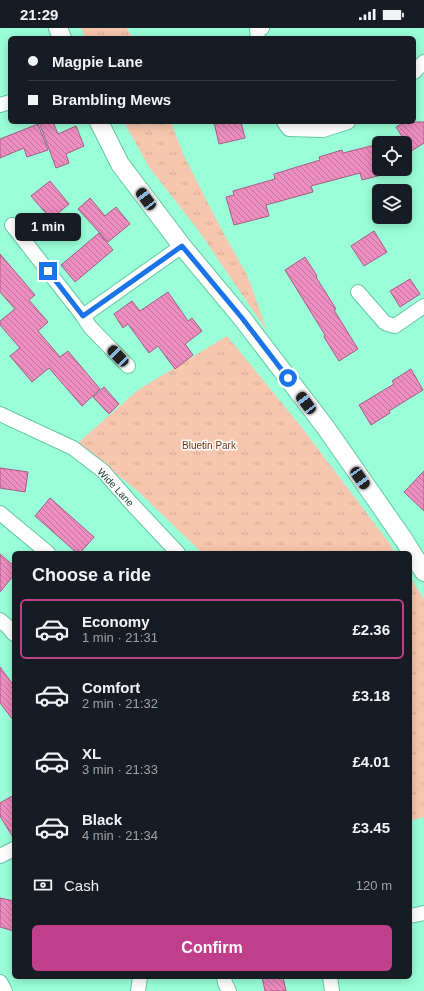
<!DOCTYPE html>
<html lang="en">
<head>
<meta charset="utf-8">
<style>
  body { margin:0; font-family:Helvetica,sans-serif; background:#242831; color:#f1f3f6; height:100vh; display:flex; flex-direction:column; font-size:15px; white-space:nowrap }
  * { box-sizing:border-box; margin:0 }
  p { font-size:13px; color:#9ea1a6 }
  .icon { flex:none; width:22px; height:22px; fill:none; stroke:currentColor; stroke-width:2; stroke-linecap:round; stroke-linejoin:round }
  .map { position:relative; flex:1; overflow:hidden }
  .panel { position:absolute; left:12px; top:523px; width:400px; height:428px; display:flex; flex-direction:column; background:#171b24; border-radius:6px; box-shadow:0 2px 10px #0003 }
  .panel>* { flex:none }
  .top-card { position:absolute; left:8px; top:8px; width:408px; height:88px; border-radius:6px; box-shadow:0 2px 10px #0003; display:grid; align-content:center; height:88px; padding:0 20px; background:#171b24 }
  .controls { position:absolute; left:372px; top:108px; display:grid; gap:8px }
  .controls a { display:grid; place-items:center; width:40px; height:40px; border-radius:6px; background:#171b24; box-shadow:0 2px 10px #0003; font-size:20px }
  .end { position:absolute; width:18px; height:18px; margin:-9px; border:5px solid #1a73e8; background:#fff; box-shadow:0 0 0 2px #fff }
  .from { border-radius:50% }
  .bubble { position:absolute; height:28px; border-radius:6px; background:#171b24; box-shadow:0 2px 10px #0003; font-size:13px; font-weight:700; line-height:28px; text-align:center }
  .car { position:absolute; width:12px; height:24px; margin:-12px -6px; border-radius:5px; box-shadow:0 0 3px 1px #0007; background:linear-gradient(#222 24%,#8ab4d8 0 40%,#222 0 76%,#8ab4d8 0 86%,#222 0) }
  .top-card b { display:flex; align-items:center; gap:14px; height:38px; font-size:15px }
  .top-card b+b { border-top:1px solid #363941 }
  .top-card i { width:10px; height:10px; background:#f1f3f6 }
  ul { padding:0; list-style:none }
  li { display:flex; align-items:center; gap:12px; height:60px; margin:0 8px 6px; padding:0 12px; border:2px solid transparent; border-radius:6px }
  li div { flex:1 }
  li b { display:block; font-size:15px }
  li em { font-style:normal; font-weight:700 }
  li.selected { border-color:#bf3f8a }
  li>.icon { width:36px; height:36px; stroke-width:1.5 }
  h2 { padding:0 20px; font-size:18px; line-height:48px }
  .pay { display:flex; align-items:center; gap:10px; height:44px; padding:0 20px; font-size:15px }
  .pay p { margin-inline-start:auto }
  .cta { display:flex; gap:8px; margin-top:auto; padding:8px 20px }
  .cta a { flex:1; height:46px; border-radius:6px; background:#bf3f8a; color:#fff; font-size:16px; font-weight:700; line-height:46px; text-align:center }
  .status { display:flex; justify-content:space-between; align-items:center; height:28px; padding:0 20px; background:#171b24; direction:ltr }
  .status svg { height:11px; fill:currentColor }
  .map>svg:first-child { display:block }
  .grass { fill:url(#grass-tufts) }
  .building { fill:url(#building-back-hatch); stroke:#a75c84 }
  .lines { fill:none; stroke-linecap:round; stroke-linejoin:round }
  .minor-casing { stroke:#63c8a4; stroke-width:16 }
  .tertiary-casing { stroke:#63c8a4; stroke-width:20 }
  .minor { stroke:#fff; stroke-width:14 }
  .tertiary { stroke:#fff; stroke-width:18 }
  .route { stroke:#1a73e8; stroke-width:5 }
  .labels { text-anchor:middle; stroke-width:3; stroke-linejoin:round; paint-order:stroke }
  .park-label { font-size:10px; fill:#70340f; stroke:#fff }
  .street-label { font-size:10px; fill:#0d3a2c; stroke:#fff }
</style>
</head>
<body>
<div class="status"><b>21:29</b><svg viewBox="0 0 49 12"><path d="M0 12V9h3v3zM5 12V6h3v6zM10 12V3h3v9zM15 12V0h3v12zM26 1h20v11H26zM47 4h2v5h-2z"/></svg></div>
<div class="map">
<svg width="424" height="963" viewBox="0 0 424 963">
  <defs>
    <pattern id="grass-tufts" width="24" height="20" patternUnits="userSpaceOnUse"><rect width="24" height="20" fill="#f7c6ae"/><path d="M3 7l-1-3M5 7V3M7 7l1-3M15 17l-1-3M17 17v-4M19 17l1-3" fill="none" stroke="#d3ab96"/></pattern>
    <pattern id="building-back-hatch" width="6" height="6" patternUnits="userSpaceOnUse"><rect width="6" height="6" fill="#ee8dc0"/><path d="M-1 5l2 2M0 0l6 6M5-1l2 2" fill="none" stroke="#bf749c"/></pattern>
  </defs>
  <rect width="100%" height="100%" fill="#9affd9"/>
  <g class="grass">
    <path d="M81,0H127L132,10H85Z"/>
    <path d="M124,94H171L183,126L218,195L248,249L267,303L198,202L149,139Z"/>
    <path d="M227,308L303,401L390,516L395,525H202L140,465L78,415L138,362Z"/>
    <path d="M410,549L424,571V789L410,793Z"/>
  </g>
  <g class="building">
    <path d="M39,94H53L58,106L76,98L84,118L66,126L69,135L56,140Z"/>
    <path d="M214,94H241L245,110L219,116Z"/>
    <path d="M404,94H424V115L405,127V115H384L403,110L396,99Z"/>
    <path d="M38,96L48,122L27,129L24,120L0,130V111Z"/>
    <path d="M379,116V141H392L393,144L362,152L360,145L311,158L313,164L266,177L269,188L234,197L226,169L234,167L233,163L275,151L274,146L320,132L319,129L342,122L343,125Z"/>
    <path d="M50,153L69,176L51,191L31,168Z"/>
    <path d="M90,170L105,188L116,179L130,196L108,214L78,181Z"/>
    <path d="M374,203L387,224L364,238L351,218Z"/>
    <path d="M99,205L113,222L75,254L61,237Z"/>
    <path d="M0,226L35,267L29,272L48,294L38,303L60,329L68,323L100,361L82,378L49,340L32,354L10,328L20,320L0,297V293L15,281L0,264Z"/>
    <path d="M305,229L317,248L316,249L336,281L334,282L358,321L339,333L324,309L325,307L285,242Z"/>
    <path d="M410,251L420,266L400,279L390,263Z"/>
    <path d="M168,264L188,293L192,290L202,303L185,316L193,327L175,341L158,318L149,325L128,296L123,300L114,286L132,273L140,283Z"/>
    <path d="M411,341L423,362L389,383L390,385L371,397L359,377L394,356L392,353Z"/>
    <path d="M104,359L119,376L109,386L93,369Z"/>
    <path d="M0,440L28,444L25,464L0,460Z"/>
    <path d="M424,443V483L404,464Z"/>
    <path d="M50,470L94,509L80,525H77L35,488Z"/>
    <path d="M0,526L14,538V547L0,564Z"/>
    <path d="M0,639L14,658V693L0,675Z"/>
    <path d="M14,767V811L0,788V775Z"/>
    <path d="M0,870L14,873V903L0,899Z"/>
    <path d="M262,949H283L286,963H265Z"/>
  </g>
  <g class="lines">
    <defs>
      <g id="minor">
        <path d="M258,10L257,1L262,0"/>
        <path d="M414,44L424,34"/>
        <path d="M0,77L10,74"/>
        <path d="M284,94L289,101L323,102L348,94"/>
        <path d="M12,197L83,288L90,299L128,338"/>
        <path d="M358,264L385,295L395,298L424,278"/>
        <path d="M83,288L182,218"/>
        <path d="M0,386L73,420L103,443L132,476L178,525"/>
        <path d="M0,485L48,525"/>
        <path d="M0,592L7,598L14,606"/>
        <path d="M0,828L14,821"/>
        <path d="M410,888L424,885"/>
        <path d="M224,949L225,955L229,963"/>
        <path d="M330,949L332,963"/>
        <path d="M0,954L5,963"/>
        <path d="M138,963L140,949"/>
      </g>
      <g id="tertiary">
        <path d="M58,0L62,10"/>
        <path d="M99,94L120,136L182,218L242,290L326,400L404,512L424,544"/>
      </g>
    </defs>
    <use href="#minor" class="minor-casing"/>
    <use href="#tertiary" class="tertiary-casing"/>
    <use href="#minor" class="minor"/>
    <use href="#tertiary" class="tertiary"/>
  </g>
  <g class="lines">
    <path class="route" d="M48,243L83,288L182,218L242,290L288,350"/>
  </g>
  <g class="labels">
    <g class="park-label">
      <text x="209" y="421">Bluetin Park</text>
    </g>
    <g class="street-label">
      <text transform="translate(116 459) rotate(47)" y="4">Wide Lane</text>
    </g>
  </g>
</svg>
<div class="controls">
<a><svg class="icon" aria-label="locate" viewBox="0 0 24 24"><circle cx="12" cy="12" r="6"/><path d="M12 2v4M12 18v4M2 12h4M18 12h4"/></svg></a>
<a><svg class="icon" aria-label="layers" viewBox="0 0 24 24"><path d="M12 4l9 5-9 5-9-5zM3 14l9 5 9-5"/></svg></a>
</div>
<i class="end from" style="left:288px;top:350px"></i>
<i class="end" style="left:48px;top:243px"></i>
<div class="bubble" style="left:15px;top:185px;width:66px">1 min</div>
<i class="car" style="left:146px;top:171px;rotate:323deg"></i>
<i class="car" style="left:118px;top:328px;rotate:316deg"></i>
<i class="car" style="left:306px;top:375px;rotate:323deg"></i>
<i class="car" style="left:360px;top:450px;rotate:145deg"></i>
<div class="top-card">
<b><i class="from"></i>Magpie Lane</b>
<b><i></i>Brambling Mews</b>
</div>
<section class="panel">
<h2>Choose a ride</h2>
<ul>
<li class="selected"><svg class="icon" aria-label="car" viewBox="0 0 24 24"><path d="M5 17H2v-5l4-1 3-4h7l3 4 3 1v5h-3M9 17h6M6 11h13"/><circle cx="7" cy="17" r="2"/><circle cx="17" cy="17" r="2"/></svg><div><b>Economy</b><p>1 min · 21:31</p></div><em>£2.36</em></li>
<li><svg class="icon" aria-label="car" viewBox="0 0 24 24"><path d="M5 17H2v-5l4-1 3-4h7l3 4 3 1v5h-3M9 17h6M6 11h13"/><circle cx="7" cy="17" r="2"/><circle cx="17" cy="17" r="2"/></svg><div><b>Comfort</b><p>2 min · 21:32</p></div><em>£3.18</em></li>
<li><svg class="icon" aria-label="car" viewBox="0 0 24 24"><path d="M5 17H2v-5l4-1 3-4h7l3 4 3 1v5h-3M9 17h6M6 11h13"/><circle cx="7" cy="17" r="2"/><circle cx="17" cy="17" r="2"/></svg><div><b>XL</b><p>3 min · 21:33</p></div><em>£4.01</em></li>
<li><svg class="icon" aria-label="car" viewBox="0 0 24 24"><path d="M5 17H2v-5l4-1 3-4h7l3 4 3 1v5h-3M9 17h6M6 11h13"/><circle cx="7" cy="17" r="2"/><circle cx="17" cy="17" r="2"/></svg><div><b>Black</b><p>4 min · 21:34</p></div><em>£3.45</em></li>
</ul>
<div class="pay"><svg class="icon" aria-label="cash" viewBox="0 0 24 24"><path d="M3 7h18v10H3z"/><circle cx="12" cy="12" r="2"/></svg>Cash<p>120 m</p></div>
<div class="cta"><a>Confirm</a></div>
</section>
</div>
</body>
</html>
